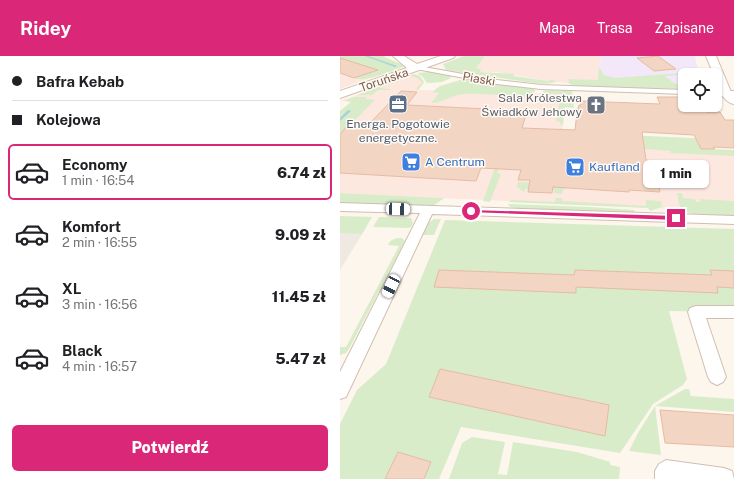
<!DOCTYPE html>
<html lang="pl">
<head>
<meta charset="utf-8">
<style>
  body { margin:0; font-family:"Public Sans",sans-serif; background:#f2f2f2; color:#202124; height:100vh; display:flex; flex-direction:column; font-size:15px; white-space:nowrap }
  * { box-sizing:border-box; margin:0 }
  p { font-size:13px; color:#757577 }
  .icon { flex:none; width:22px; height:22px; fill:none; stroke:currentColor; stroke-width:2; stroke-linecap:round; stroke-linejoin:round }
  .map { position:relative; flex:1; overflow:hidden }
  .sheet { display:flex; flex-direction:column; background:#fff; width:340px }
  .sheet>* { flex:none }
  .top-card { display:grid; align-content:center; height:88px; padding:0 12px; background:#fff }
  .controls { position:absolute; left:338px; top:12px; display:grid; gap:8px }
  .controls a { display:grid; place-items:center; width:44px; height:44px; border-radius:6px; background:#fff; box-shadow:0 1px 3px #0004; font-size:20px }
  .end { position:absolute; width:18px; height:18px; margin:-9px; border:5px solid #db2777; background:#fff; box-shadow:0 0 0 2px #fff }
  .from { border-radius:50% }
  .bubble { position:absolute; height:28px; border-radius:6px; background:#fff; box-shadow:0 1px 3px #0004; font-size:13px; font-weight:800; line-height:28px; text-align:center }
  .car { position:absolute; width:12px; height:24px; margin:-12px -6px; border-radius:5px; box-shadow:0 0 3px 1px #0007; background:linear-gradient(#fff 24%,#345 0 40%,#fff 0 76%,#345 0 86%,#fff 0) }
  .top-card b { display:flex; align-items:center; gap:14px; height:38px; font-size:15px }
  .top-card b+b { border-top:1px solid #e0e0e0 }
  .top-card i { width:10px; height:10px; background:#202124 }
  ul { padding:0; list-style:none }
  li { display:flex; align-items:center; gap:12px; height:56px; margin:0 8px 6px; padding:0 4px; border:2px solid transparent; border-radius:6px }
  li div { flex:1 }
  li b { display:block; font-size:15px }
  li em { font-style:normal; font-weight:800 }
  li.current { border-color:#db2777 }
  li>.icon { width:36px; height:36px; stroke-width:1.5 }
  .primary-button { display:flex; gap:8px; margin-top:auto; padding:8px 12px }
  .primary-button a { flex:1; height:46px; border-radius:6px; background:#db2777; color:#fff; font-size:16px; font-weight:800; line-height:46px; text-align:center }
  header { display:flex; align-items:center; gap:24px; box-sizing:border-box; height:56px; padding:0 20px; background:#db2777; color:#fff }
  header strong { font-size:19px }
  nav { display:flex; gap:22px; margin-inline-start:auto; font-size:14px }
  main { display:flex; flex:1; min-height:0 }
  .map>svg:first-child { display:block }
  .commercial { fill:#fde8e0 }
  .industrial { fill:#efe9e4 }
  .education { fill:#f3e8fa }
  .green { fill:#d8ecc9 }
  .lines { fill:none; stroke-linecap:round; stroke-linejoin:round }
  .stream { fill:#a5d3da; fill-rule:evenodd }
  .building { fill:#f3d5c3; stroke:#e6bba3 }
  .street-casing { stroke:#d1beb0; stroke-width:2 }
  .secondary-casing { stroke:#d6c0b0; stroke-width:2 }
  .street { fill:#fff; fill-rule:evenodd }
  .secondary { fill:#fff; fill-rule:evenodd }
  .route { fill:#db2777 }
  .labels { text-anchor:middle; stroke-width:3; stroke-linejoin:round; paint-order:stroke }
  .far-street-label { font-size:12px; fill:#7a5c4d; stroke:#fffaf3 }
  .far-worship-label { font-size:12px; fill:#5b616d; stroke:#fffaf3; text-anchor:end }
  .far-service-label { font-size:12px; fill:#4e5e75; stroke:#fffaf3 }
  .far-shop-label { font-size:12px; fill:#366cbe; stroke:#fffaf3; text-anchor:start }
</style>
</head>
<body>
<header>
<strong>Ridey</strong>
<nav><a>Mapa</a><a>Trasa</a><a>Zapisane</a></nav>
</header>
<main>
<section class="sheet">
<div class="top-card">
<b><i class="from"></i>Bafra Kebab</b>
<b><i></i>Kolejowa</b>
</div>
<ul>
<li class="current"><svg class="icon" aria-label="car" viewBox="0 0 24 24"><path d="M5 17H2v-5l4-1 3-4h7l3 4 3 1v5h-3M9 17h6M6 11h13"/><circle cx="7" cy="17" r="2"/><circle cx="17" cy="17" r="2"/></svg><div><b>Economy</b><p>1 min · 16:54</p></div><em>6.74 zł</em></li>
<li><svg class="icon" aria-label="car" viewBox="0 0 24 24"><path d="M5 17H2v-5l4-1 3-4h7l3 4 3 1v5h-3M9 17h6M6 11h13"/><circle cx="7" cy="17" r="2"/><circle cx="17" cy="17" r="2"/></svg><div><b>Komfort</b><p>2 min · 16:55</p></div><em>9.09 zł</em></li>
<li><svg class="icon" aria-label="car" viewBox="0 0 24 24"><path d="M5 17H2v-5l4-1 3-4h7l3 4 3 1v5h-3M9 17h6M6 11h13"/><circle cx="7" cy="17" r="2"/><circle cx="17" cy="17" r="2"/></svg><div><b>XL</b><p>3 min · 16:56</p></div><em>11.45 zł</em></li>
<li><svg class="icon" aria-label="car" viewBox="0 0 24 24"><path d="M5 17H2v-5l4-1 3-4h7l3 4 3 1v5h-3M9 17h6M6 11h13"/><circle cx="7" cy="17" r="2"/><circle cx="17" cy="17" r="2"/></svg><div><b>Black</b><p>4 min · 16:57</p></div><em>5.47 zł</em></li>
</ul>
<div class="primary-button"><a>Potwierdź</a></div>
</section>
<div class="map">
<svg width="394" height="423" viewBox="0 0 394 423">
  <rect width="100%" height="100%" fill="#fdf6ec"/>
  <g class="commercial">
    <path d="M0,0L52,14L0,33Z"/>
    <path d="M145,0H261L258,25L229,23L228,27L217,26L212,23L209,25L156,16H139L141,13L136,12Z"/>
    <path d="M74,18L80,20L84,26L79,34L226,38L221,86L394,94V156L0,137V70L27,42L14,41L4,45H0L17,39H29L38,31Z"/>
  </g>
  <path class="industrial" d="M0,170H27L0,214Z"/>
  <path class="education" d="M261,0H355L359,19H345V30L339,32L257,31Z"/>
  <g class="green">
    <path d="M0,0H45L44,1L66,10C53,14 27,27 14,22L38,14L0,2Z"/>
    <path d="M124,0H145L136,12L141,13L140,16L175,18L173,20L209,25L212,23L217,26L204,28L187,26L106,14L103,8Z"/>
    <path d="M259,11L264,19L274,22L354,16L366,17V19H350L348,18L325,20C331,25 337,31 345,28V33L235,30L228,27L229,23L258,24Z"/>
    <path d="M89,16L109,19L111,22L102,26L87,27L82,20L77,17Z"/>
    <path d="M74,18L80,20L84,26L78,34L76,33L82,26L77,22L71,20L40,32L51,33L50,34H38L32,39H17Z"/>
    <path d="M124,23L191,32L195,34L193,39C170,42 147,37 124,38C112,39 102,47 91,47L99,37L92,36L100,30Z"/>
    <path d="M210,34L232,35L234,52L273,53L298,59L237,56L234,52L225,51L223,69H221L220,66L216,65L221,38H203V35Z"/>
    <path d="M14,41H27L26,43L35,44L0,79V55L11,46L4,45Z"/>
    <path d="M220,72L230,76L242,77L394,84L356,83L361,93L394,94V100L331,97L330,95L281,91L159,112L157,117L161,118L150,146L143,145L165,83L219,75Z"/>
    <path d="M178,126L227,129L226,133H223L222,138L214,137V134L185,133L184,136L177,131Z"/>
    <path d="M0,137L102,142H104L93,150L0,147Z"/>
    <path d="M337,137H342L343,142L355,143L356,146H360L359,143L394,145V160C383,159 348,162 341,152C338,148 338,141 337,137Z"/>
    <path d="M216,142H222V145L306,150V144L321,145L322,151L310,155L308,152L168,146L172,144L215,146Z"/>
    <path d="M168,148L249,151L294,154L295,157L175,152L170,151Z"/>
    <path d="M0,160L32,161L22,178L0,177Z"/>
    <path d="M39,161L71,162L73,167L71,171L68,172L33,171Z"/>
    <path d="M94,163H101L94,179H83L87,168Z"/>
    <path d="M105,164L394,173V256L329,255L347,323L343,329L313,348L280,397L121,371L99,423H0V368L17,334L46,308Z"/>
    <path d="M62,182L65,185L10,291L6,297L0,299V291H6L59,190L48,189C50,183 56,182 62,182Z"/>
    <path d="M345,333H349L351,340L394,343V356L315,350L321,399L289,395L298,377L315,350Z"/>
    <path d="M132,381L165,386L158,418L167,419L173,386L237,396L270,406V409L280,411L279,423H109L122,387Z"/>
  </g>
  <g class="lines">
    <g class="stream">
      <path d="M25,0H28L57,10L55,11Z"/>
      <path d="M8,54L11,55L0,65V62Z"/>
    </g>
  </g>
  <g class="building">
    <path d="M318,0L336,13L314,15L297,2Z"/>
    <path d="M0,2L38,14L14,22L0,17Z"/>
    <path d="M61,35L77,36L67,49L187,55L182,72L235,74L237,56L239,49H241V45L320,48L317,41H345V49H363L366,56H380L385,64H394V92L373,91L375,93H361L354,79L302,76L306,104L314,105L320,136L289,134V136L213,131L212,137L188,136L190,124H178L181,114L141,112L136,125L0,117V78L11,66L30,67Z"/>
    <path d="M99,214L234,219L235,214L372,219L370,214L394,215V232L377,231L378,237L236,231V237L94,231Z"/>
    <path d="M100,313L269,349L265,380L89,341Z"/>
    <path d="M320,354L394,359V391L325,387Z"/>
    <path d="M58,396L91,406L84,423H45Z"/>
  </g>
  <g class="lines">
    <defs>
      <g id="street">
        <path d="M78,10L157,24L201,29L345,34V38L201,33L157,28L76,13V11Z"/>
        <rect x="375" y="35" width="19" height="4"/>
        <path d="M0,147L394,160V168L92,158L6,341L0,343V316L80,157L0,155Z"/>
        <path d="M356,250H394V262H366L386,321L383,326L377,329L371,326L368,321L348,256L350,252Z"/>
        <path d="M326,404L384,412L392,415L394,423H315V415L319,408Z"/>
      </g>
      <g id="secondary">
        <path d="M53,0H64L77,8L101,0H115L113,2L0,42V35L67,12Z"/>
        <path d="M366,0H376L391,36L394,39V48C383,46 375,30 375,19H374Z"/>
      </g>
    </defs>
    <use href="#street" class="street-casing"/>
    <use href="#secondary" class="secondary-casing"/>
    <use href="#street" class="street"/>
    <use href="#secondary" class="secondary"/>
  </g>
  <path class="route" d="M131,154L336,160L339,162L336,164L129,156L128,155Z"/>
  <defs>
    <symbol id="office-square" viewBox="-11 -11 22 22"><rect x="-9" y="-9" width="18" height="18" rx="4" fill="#5c6f8a" stroke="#fffaf3"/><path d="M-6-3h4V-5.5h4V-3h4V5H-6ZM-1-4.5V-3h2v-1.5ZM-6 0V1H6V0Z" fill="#fff"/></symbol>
    <symbol id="church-square" viewBox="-11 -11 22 22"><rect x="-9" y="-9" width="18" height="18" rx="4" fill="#6b7280" stroke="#fffaf3"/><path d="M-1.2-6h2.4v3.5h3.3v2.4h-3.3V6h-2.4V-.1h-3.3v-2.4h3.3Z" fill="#fff"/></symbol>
    <symbol id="supermarket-square" viewBox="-11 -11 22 22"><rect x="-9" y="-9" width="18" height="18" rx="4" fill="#3f7fe0" stroke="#fffaf3"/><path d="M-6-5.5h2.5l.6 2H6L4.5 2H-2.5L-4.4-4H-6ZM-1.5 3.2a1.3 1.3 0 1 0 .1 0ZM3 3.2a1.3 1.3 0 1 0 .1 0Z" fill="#fff"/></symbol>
  </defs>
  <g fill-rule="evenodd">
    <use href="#office-square" x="47" y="37" width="22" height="22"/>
    <use href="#church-square" x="245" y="38" width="22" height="22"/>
    <use href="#supermarket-square" x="60" y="95" width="22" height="22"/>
    <use href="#supermarket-square" x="224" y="100" width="22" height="22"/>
  </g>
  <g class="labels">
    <g class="far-street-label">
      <text transform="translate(139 23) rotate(10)" y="4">Piaski</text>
      <text transform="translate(44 24) rotate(-19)" y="4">Toruńska</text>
    </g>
    <g class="far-worship-label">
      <text x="242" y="46">Sala Królestwa<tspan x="242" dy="14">Świadków Jehowy</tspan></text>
    </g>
    <g class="far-service-label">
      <text x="58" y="72">Energa. Pogotowie<tspan x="58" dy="14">energetyczne.</tspan></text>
    </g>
    <g class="far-shop-label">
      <text x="85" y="110">A Centrum</text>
      <text x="249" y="115">Kaufland</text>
    </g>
  </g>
</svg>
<div class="controls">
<a><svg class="icon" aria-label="locate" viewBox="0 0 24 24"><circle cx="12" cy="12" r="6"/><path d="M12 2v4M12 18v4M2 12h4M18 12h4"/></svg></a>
</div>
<i class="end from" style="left:131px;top:155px"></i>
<i class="end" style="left:336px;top:162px"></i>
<div class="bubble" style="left:303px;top:104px;width:66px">1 min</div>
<i class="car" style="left:58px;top:153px;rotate:92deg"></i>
<i class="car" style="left:51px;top:230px;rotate:206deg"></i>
</div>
</main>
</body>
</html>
